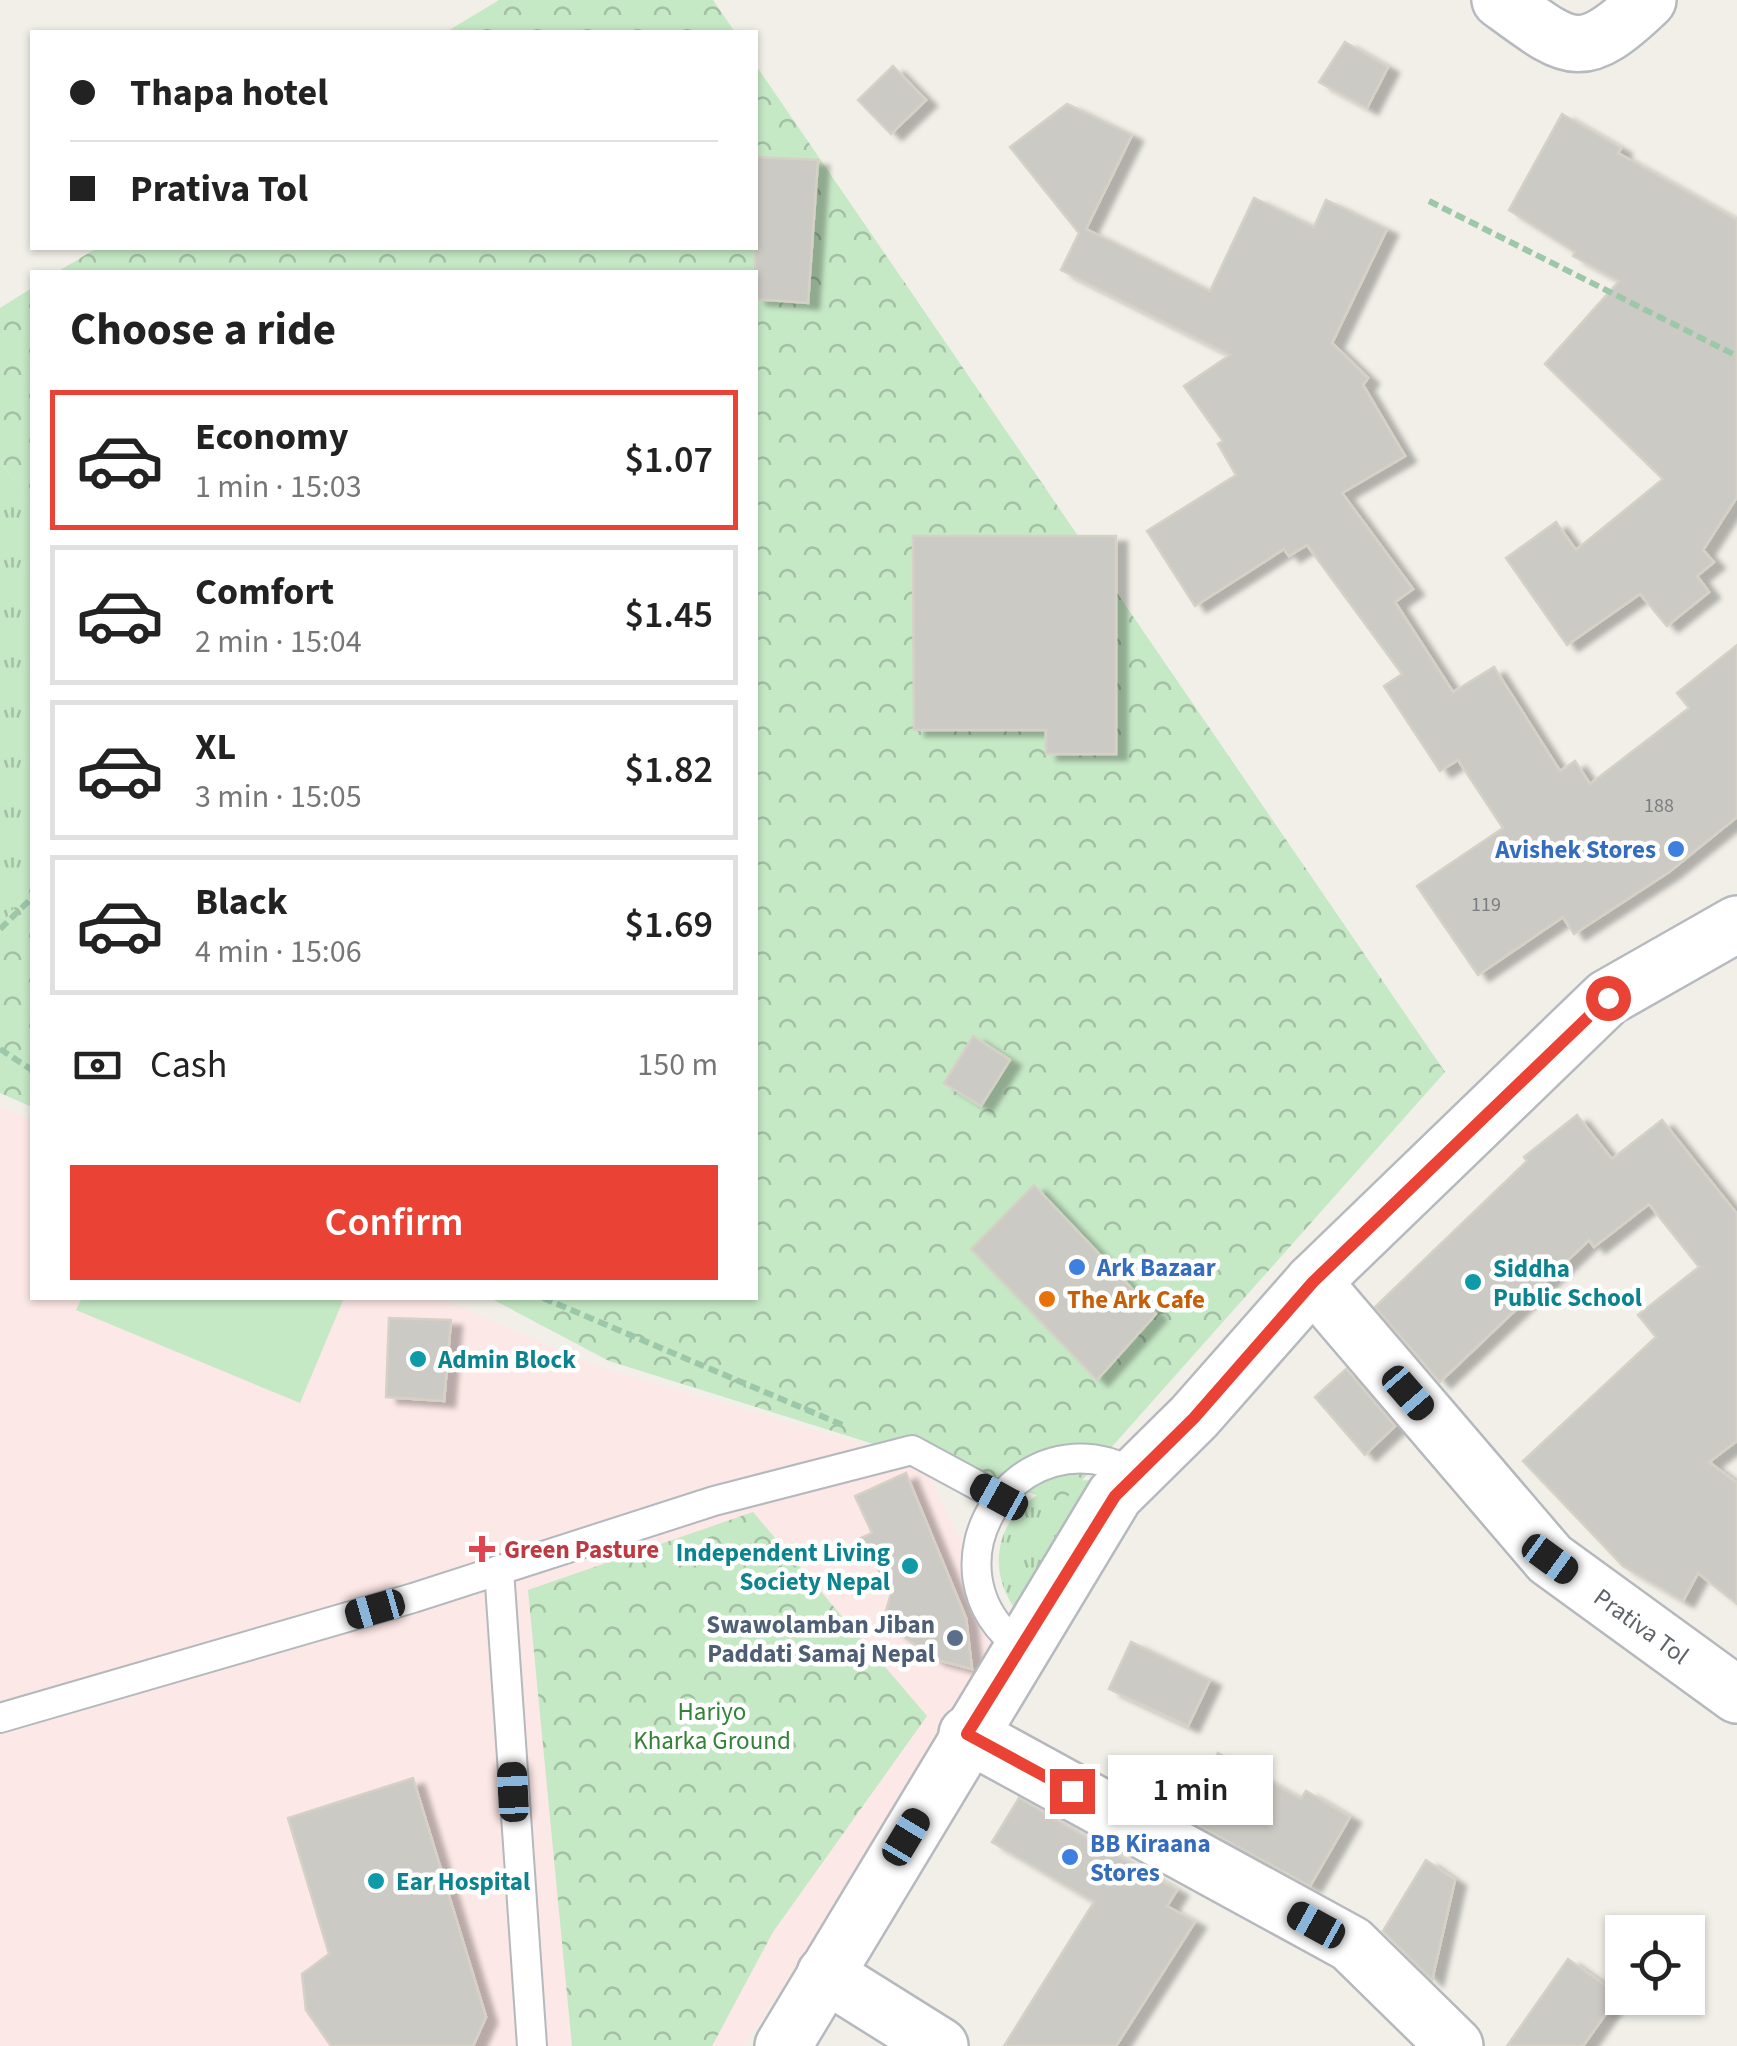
<!DOCTYPE html>
<html lang="en">
<head>
<meta charset="utf-8">
<style>
  body { margin:0; font-family:"Source Sans 3",sans-serif; background:#f6f6f6; color:#222; height:100vh; display:flex; flex-direction:column; font-size:38px; white-space:nowrap }
  * { box-sizing:border-box; margin:0 }
  p { font-size:32px; color:#767676 }
  .icon { flex:none; width:55px; height:55px; fill:none; stroke:currentColor; stroke-width:2; stroke-linecap:round; stroke-linejoin:round }
  .map { position:relative; flex:1; overflow:hidden }
  .sheet { position:absolute; left:30px; top:270px; width:728px; height:1030px; display:flex; flex-direction:column; background:#fff; border-radius:0px; box-shadow:0 2px 8px #0004 }
  .sheet>* { flex:none }
  .top-card { position:absolute; left:30px; top:30px; width:728px; height:220px; border-radius:0px; box-shadow:0 2px 8px #0004; display:grid; align-content:center; height:220px; padding:0 40px; background:#fff }
  .buttons { position:absolute; left:1605px; top:1915px; display:grid; gap:20px }
  .buttons a { display:grid; place-items:center; width:100px; height:100px; border-radius:0px; background:#fff; box-shadow:0 2px 8px #0004; font-size:50px }
  .end { position:absolute; width:45px; height:45px; margin:-22px; border:12px solid #ea4335; background:#fff; box-shadow:0 0 0 5px #fff }
  .from { border-radius:50% }
  .bubble { position:absolute; height:70px; border-radius:0px; background:#fff; box-shadow:0 2px 8px #0004; font-size:32px; font-weight:600; line-height:70px; text-align:center }
  .car { position:absolute; width:30px; height:60px; margin:-30px -15px; border-radius:12px; box-shadow:0 0 8px 2px #0007; background:linear-gradient(#222 24%,#8ab4d8 0 40%,#222 0 76%,#8ab4d8 0 86%,#222 0) }
  .top-card b { display:flex; align-items:center; gap:35px; height:95px; font-size:38px }
  .top-card b+b { border-top:2px solid #e0e0e0 }
  .top-card i { width:25px; height:25px; background:#222 }
  ul { padding:0; list-style:none }
  li { display:flex; align-items:center; gap:30px; height:140px; margin:0 20px 15px; padding:0 20px; border:5px solid #e0e0e0; border-radius:0px }
  li div { flex:1 }
  li b { display:block; font-size:38px }
  li em { font-style:normal; font-weight:600 }
  li.current { border-color:#ea4335 }
  li>.icon { width:90px; height:90px; stroke-width:1.5 }
  h2 { padding:0 40px; font-size:45px; line-height:120px }
  .pay { display:flex; align-items:center; gap:25px; height:110px; padding:0 40px; font-size:38px }
  .pay p { margin-inline-start:auto }
  .primary-button { display:flex; gap:20px; margin-top:auto; padding:20px 40px }
  .primary-button a { flex:1; height:115px; border-radius:0px; background:#ea4335; color:#fff; font-size:40px; font-weight:600; line-height:115px; text-align:center }
  .map>svg:first-child { display:block }
  .medical { fill:#fce8e6 }
  .grass { fill:url(#grass-tufts) }
  .forest { fill:url(#forest-crowns) }
  .garden { fill:#c5e8c5 }
  .building { fill:#cccac5; stroke:#d6d1c6; stroke-width:2.5; filter:url(#shadow) }
  .lines { fill:none; stroke-linecap:round; stroke-linejoin:round }
  .lane-casing { stroke:#b5b8bc; stroke-width:32 }
  .street-casing { stroke:#b5b8bc; stroke-width:60 }
  .secondary-casing { stroke:#b6babf; stroke-width:60 }
  .path { stroke:#9cc7a9; stroke-width:6; stroke-dasharray:10 5; stroke-linecap:butt }
  .lane { stroke:#fff; stroke-width:28 }
  .street { stroke:#fff; stroke-width:55 }
  .secondary { stroke:#fff; stroke-width:55 }
  .route { stroke:#ea4335; stroke-width:12 }
  .shop-dot { fill:#3f7fe0; stroke:#fff; stroke-width:4 }
  .culture-dot { fill:#0f9aa8; stroke:#fff; stroke-width:4 }
  .food-dot { fill:#e8710a; stroke:#fff; stroke-width:4 }
  .health-dot { fill:#e0444e; stroke:#fff; stroke-width:4 }
  .service-dot { fill:#5c6f8a; stroke:#fff; stroke-width:4 }
  .labels { text-anchor:middle; stroke-width:9; stroke-linejoin:round; paint-order:stroke }
  .number-label { font-size:20px; fill:#7a7d7f }
  .shop-label { font-size:25px; font-weight:bold; fill:#366cbe; stroke:#fff; text-anchor:start }
  .culture-label { font-size:25px; font-weight:bold; fill:#0d838f; stroke:#fff; text-anchor:start }
  .food-label { font-size:25px; font-weight:bold; fill:#c56008; stroke:#fff; text-anchor:start }
  .health-label { font-size:25px; font-weight:bold; fill:#be3a42; stroke:#fff; text-anchor:start }
  .service-label { font-size:25px; font-weight:bold; fill:#4e5e75; stroke:#fff; text-anchor:end }
  .street-label { font-size:25px; fill:#5f6368; stroke:#fff }
  .park-label { font-size:25px; fill:#348238; stroke:#fff }
</style>
</head>
<body>
<div class="map">
<svg width="1737" height="2046" viewBox="0 0 1737 2046">
  <defs>
    <pattern id="grass-tufts" width="24" height="20" patternUnits="userSpaceOnUse" patternTransform="scale(2.5)"><rect width="24" height="20" fill="#c5e8c5"/><path d="M3 7l-1-3M5 7V3M7 7l1-3M15 17l-1-3M17 17v-4M19 17l1-3" fill="none" stroke="#a3c0a4"/></pattern>
    <pattern id="forest-crowns" width="20" height="18" patternUnits="userSpaceOnUse" patternTransform="scale(2.5)"><rect width="20" height="18" fill="#c5e8c5"/><path d="M2 6a3 3 0 1 1 6 0M12 15a3 3 0 1 1 6 0" fill="none" stroke="#a3c0a4"/></pattern>
    <filter id="shadow"><feDropShadow dx="11" dy="6" stdDeviation="2.5" flood-color="#0004"/></filter>
  </defs>
  <rect width="100%" height="100%" fill="#f1efe8"/>
  <path class="medical" d="M0,1106L32,1120V1298H440L597,1366L922,1462L1008,1636L744,2046H0Z"/>
  <g class="grass">
    <path d="M0,462L32,503V885L0,926Z"/>
    <path d="M1090,1480L1104,1483L1022,1618C969,1556 1013,1482 1090,1480Z"/>
  </g>
  <g class="forest">
    <path d="M499,0H713L735,32H446Z"/>
    <path d="M755,64L1445,1072L1062,1503L609,1361L490,1298H755V272H57L97,248H755Z"/>
    <path d="M32,288V503L0,462V308Z"/>
    <path d="M32,885V1107L0,1093V926Z"/>
    <path d="M753,1512L927,1716L773,1932L712,2046H572L528,1590Z"/>
  </g>
  <path class="garden" d="M82,1298H344L300,1403L76,1310Z"/>
  <g class="building">
    <path d="M1345,42L1388,67L1367,108L1319,82Z"/>
    <path d="M893,66L926,100L891,134L858,100Z"/>
    <path d="M1067,104L1132,135L1086,229L1210,291L1254,198L1314,227L1326,200L1387,229L1332,343L1368,378L1363,385L1405,456L1342,493L1413,589L1395,602L1453,692L1494,667L1560,771L1575,761L1590,784L1689,708L1677,693L1737,645V817L1669,872L1574,934L1563,917L1478,975L1417,886L1503,828L1458,760L1440,771L1384,686L1402,674L1307,545L1289,556L1284,549L1195,606L1147,531L1236,475L1218,444L1223,441L1184,386L1230,355L1061,270L1079,233L1010,147Z"/>
    <path d="M1562,114L1621,148L1618,153L1737,220V497L1703,550L1714,562L1697,576L1709,592L1667,626L1640,594L1567,645L1506,558L1556,522L1576,550L1663,479L1545,364L1619,281L1573,256L1575,252L1509,210Z"/>
    <path d="M755,157L818,160L808,303L755,299Z"/>
    <path d="M913,536H1116V754H1046V730H914Z"/>
    <path d="M973,1036L1010,1060L981,1106L944,1083Z"/>
    <path d="M1577,1115L1612,1159L1662,1120L1737,1214V1441L1709,1462L1737,1483V1604L1698,1573L1683,1601L1623,1566L1523,1461L1656,1337L1638,1315L1699,1267L1649,1204L1594,1247L1589,1240L1440,1382L1375,1307L1527,1161L1524,1157Z"/>
    <path d="M1034,1185L1156,1314L1097,1380L971,1249Z"/>
    <path d="M389,1318L451,1320L444,1401L386,1397Z"/>
    <path d="M1346,1369L1395,1426L1365,1455L1315,1397Z"/>
    <path d="M906,1473L966,1618L972,1669L935,1659L883,1622L891,1593L861,1538L872,1533L855,1496Z"/>
    <path d="M1131,1642L1210,1680L1188,1726L1109,1689Z"/>
    <path d="M1218,1753L1301,1799L1306,1791L1350,1817L1310,1886L1183,1817Z"/>
    <path d="M413,1778L486,2017L473,2046H331L306,2010L302,1974L329,1954L288,1818Z"/>
    <path d="M1019,1798L1177,1890L1167,1906L1195,1922L1116,2046H1004L1094,1902L992,1842Z"/>
    <path d="M1426,1860L1455,1880L1432,1980L1383,1931Z"/>
    <path d="M1568,1959L1619,1995L1583,2046H1507Z"/>
  </g>
  <g class="lines">
    <defs>
      <g id="lane">
        <path d="M499,1570L532,2046"/>
        <path d="M1022,1648C914,1570 1017,1408 1136,1474"/>
        <path d="M0,1718L413,1598L714,1501L912,1450L999,1497"/>
      </g>
      <g id="street">
        <path id="s1" d="M1313,1282L1550,1559L1737,1695"/>
        <path d="M967,1734L1351,1944L1455,2046"/>
        <path d="M825,1974L940,2046"/>
      </g>
      <g id="secondary">
        <path d="M1500,0C1571,52 1581,64 1648,0"/>
        <path d="M783,2046L1115,1495L1194,1417L1313,1282L1607,998L1737,924"/>
      </g>
    </defs>
    <use href="#lane" class="lane-casing"/>
    <use href="#street" class="street-casing"/>
    <use href="#secondary" class="secondary-casing"/>
    <g class="path">
      <path d="M1429,201L1737,356"/>
      <path d="M0,929L32,898"/>
      <path d="M0,1049L32,1070"/>
      <path d="M543,1298L845,1426"/>
    </g>
    <use href="#lane" class="lane"/>
    <use href="#street" class="street"/>
    <use href="#secondary" class="secondary"/>
  </g>
  <g class="lines">
    <path class="route" d="M1072,1791L967,1734L1115,1496L1194,1418L1313,1282L1608,998"/>
  </g>
  <g class="shop-dot">
    <circle cx="1676" cy="849" r="10"/>
    <circle cx="1077" cy="1267" r="10"/>
    <circle cx="1070" cy="1857" r="10"/>
  </g>
  <g class="culture-dot">
    <circle cx="1473" cy="1282" r="10"/>
    <circle cx="418" cy="1359" r="10"/>
    <circle cx="910" cy="1566" r="10"/>
    <circle cx="376" cy="1881" r="10"/>
  </g>
  <circle class="food-dot" cx="1047" cy="1299" r="10"/>
  <path class="health-dot" d="M477 1534h10v10h10v10h-10v10h-10v-10h-10v-10h10z"/>
  <circle class="service-dot" cx="955" cy="1638" r="10"/>
  <g class="labels">
    <g class="number-label">
      <text x="1659" y="812">188</text>
      <text x="1486" y="911">119</text>
    </g>
    <g class="shop-label">
      <text x="1656" y="858" text-anchor="end">Avishek Stores</text>
      <text x="1097" y="1276">Ark Bazaar</text>
      <text x="1090" y="1852">BB Kiraana<tspan x="1090" dy="29">Stores</tspan></text>
    </g>
    <g class="culture-label">
      <text x="1493" y="1277">Siddha<tspan x="1493" dy="29">Public School</tspan></text>
      <text x="438" y="1368">Admin Block</text>
      <text x="890" y="1561" text-anchor="end">Independent Living<tspan x="890" dy="29">Society Nepal</tspan></text>
      <text x="396" y="1890">Ear Hospital</text>
    </g>
    <g class="food-label">
      <text x="1067" y="1308">The Ark Cafe</text>
    </g>
    <g class="health-label">
      <text x="504" y="1558">Green Pasture</text>
    </g>
    <g class="service-label">
      <text x="935" y="1633">Swawolamban Jiban<tspan x="935" dy="29">Paddati Samaj Nepal</tspan></text>
    </g>
    <g class="street-label">
      <text dy="9" stroke="none"><textPath href="#s1" startOffset="478">Prativa Tol</textPath></text>
    </g>
    <g class="park-label">
      <text x="712" y="1720">Hariyo<tspan x="712" dy="29">Kharka Ground</tspan></text>
    </g>
  </g>
</svg>
<div class="buttons">
<a><svg class="icon" aria-label="locate" viewBox="0 0 24 24"><circle cx="12" cy="12" r="6"/><path d="M12 2v4M12 18v4M2 12h4M18 12h4"/></svg></a>
</div>
<i class="end from" style="left:1608px;top:998px"></i>
<i class="end" style="left:1072px;top:1791px"></i>
<div class="bubble" style="left:1108px;top:1755px;width:165px">1 min</div>
<i class="car" style="left:1408px;top:1393px;rotate:139deg"></i>
<i class="car" style="left:999px;top:1497px;rotate:299deg"></i>
<i class="car" style="left:1550px;top:1559px;rotate:126deg"></i>
<i class="car" style="left:375px;top:1609px;rotate:254deg"></i>
<i class="car" style="left:513px;top:1792px;rotate:357deg"></i>
<i class="car" style="left:906px;top:1837px;rotate:31deg"></i>
<i class="car" style="left:1316px;top:1925px;rotate:299deg"></i>
<div class="top-card">
<b><i class="from"></i>Thapa hotel</b>
<b><i></i>Prativa Tol</b>
</div>
<section class="sheet">
<h2>Choose a ride</h2>
<ul>
<li class="current"><svg class="icon" aria-label="car" viewBox="0 0 24 24"><path d="M5 17H2v-5l4-1 3-4h7l3 4 3 1v5h-3M9 17h6M6 11h13"/><circle cx="7" cy="17" r="2"/><circle cx="17" cy="17" r="2"/></svg><div><b>Economy</b><p>1 min · 15:03</p></div><em>$1.07</em></li>
<li><svg class="icon" aria-label="car" viewBox="0 0 24 24"><path d="M5 17H2v-5l4-1 3-4h7l3 4 3 1v5h-3M9 17h6M6 11h13"/><circle cx="7" cy="17" r="2"/><circle cx="17" cy="17" r="2"/></svg><div><b>Comfort</b><p>2 min · 15:04</p></div><em>$1.45</em></li>
<li><svg class="icon" aria-label="car" viewBox="0 0 24 24"><path d="M5 17H2v-5l4-1 3-4h7l3 4 3 1v5h-3M9 17h6M6 11h13"/><circle cx="7" cy="17" r="2"/><circle cx="17" cy="17" r="2"/></svg><div><b>XL</b><p>3 min · 15:05</p></div><em>$1.82</em></li>
<li><svg class="icon" aria-label="car" viewBox="0 0 24 24"><path d="M5 17H2v-5l4-1 3-4h7l3 4 3 1v5h-3M9 17h6M6 11h13"/><circle cx="7" cy="17" r="2"/><circle cx="17" cy="17" r="2"/></svg><div><b>Black</b><p>4 min · 15:06</p></div><em>$1.69</em></li>
</ul>
<div class="pay"><svg class="icon" aria-label="cash" viewBox="0 0 24 24"><path d="M3 7h18v10H3z"/><circle cx="12" cy="12" r="2"/></svg>Cash<p>150 m</p></div>
<div class="primary-button"><a>Confirm</a></div>
</section>
</div>
</body>
</html>
